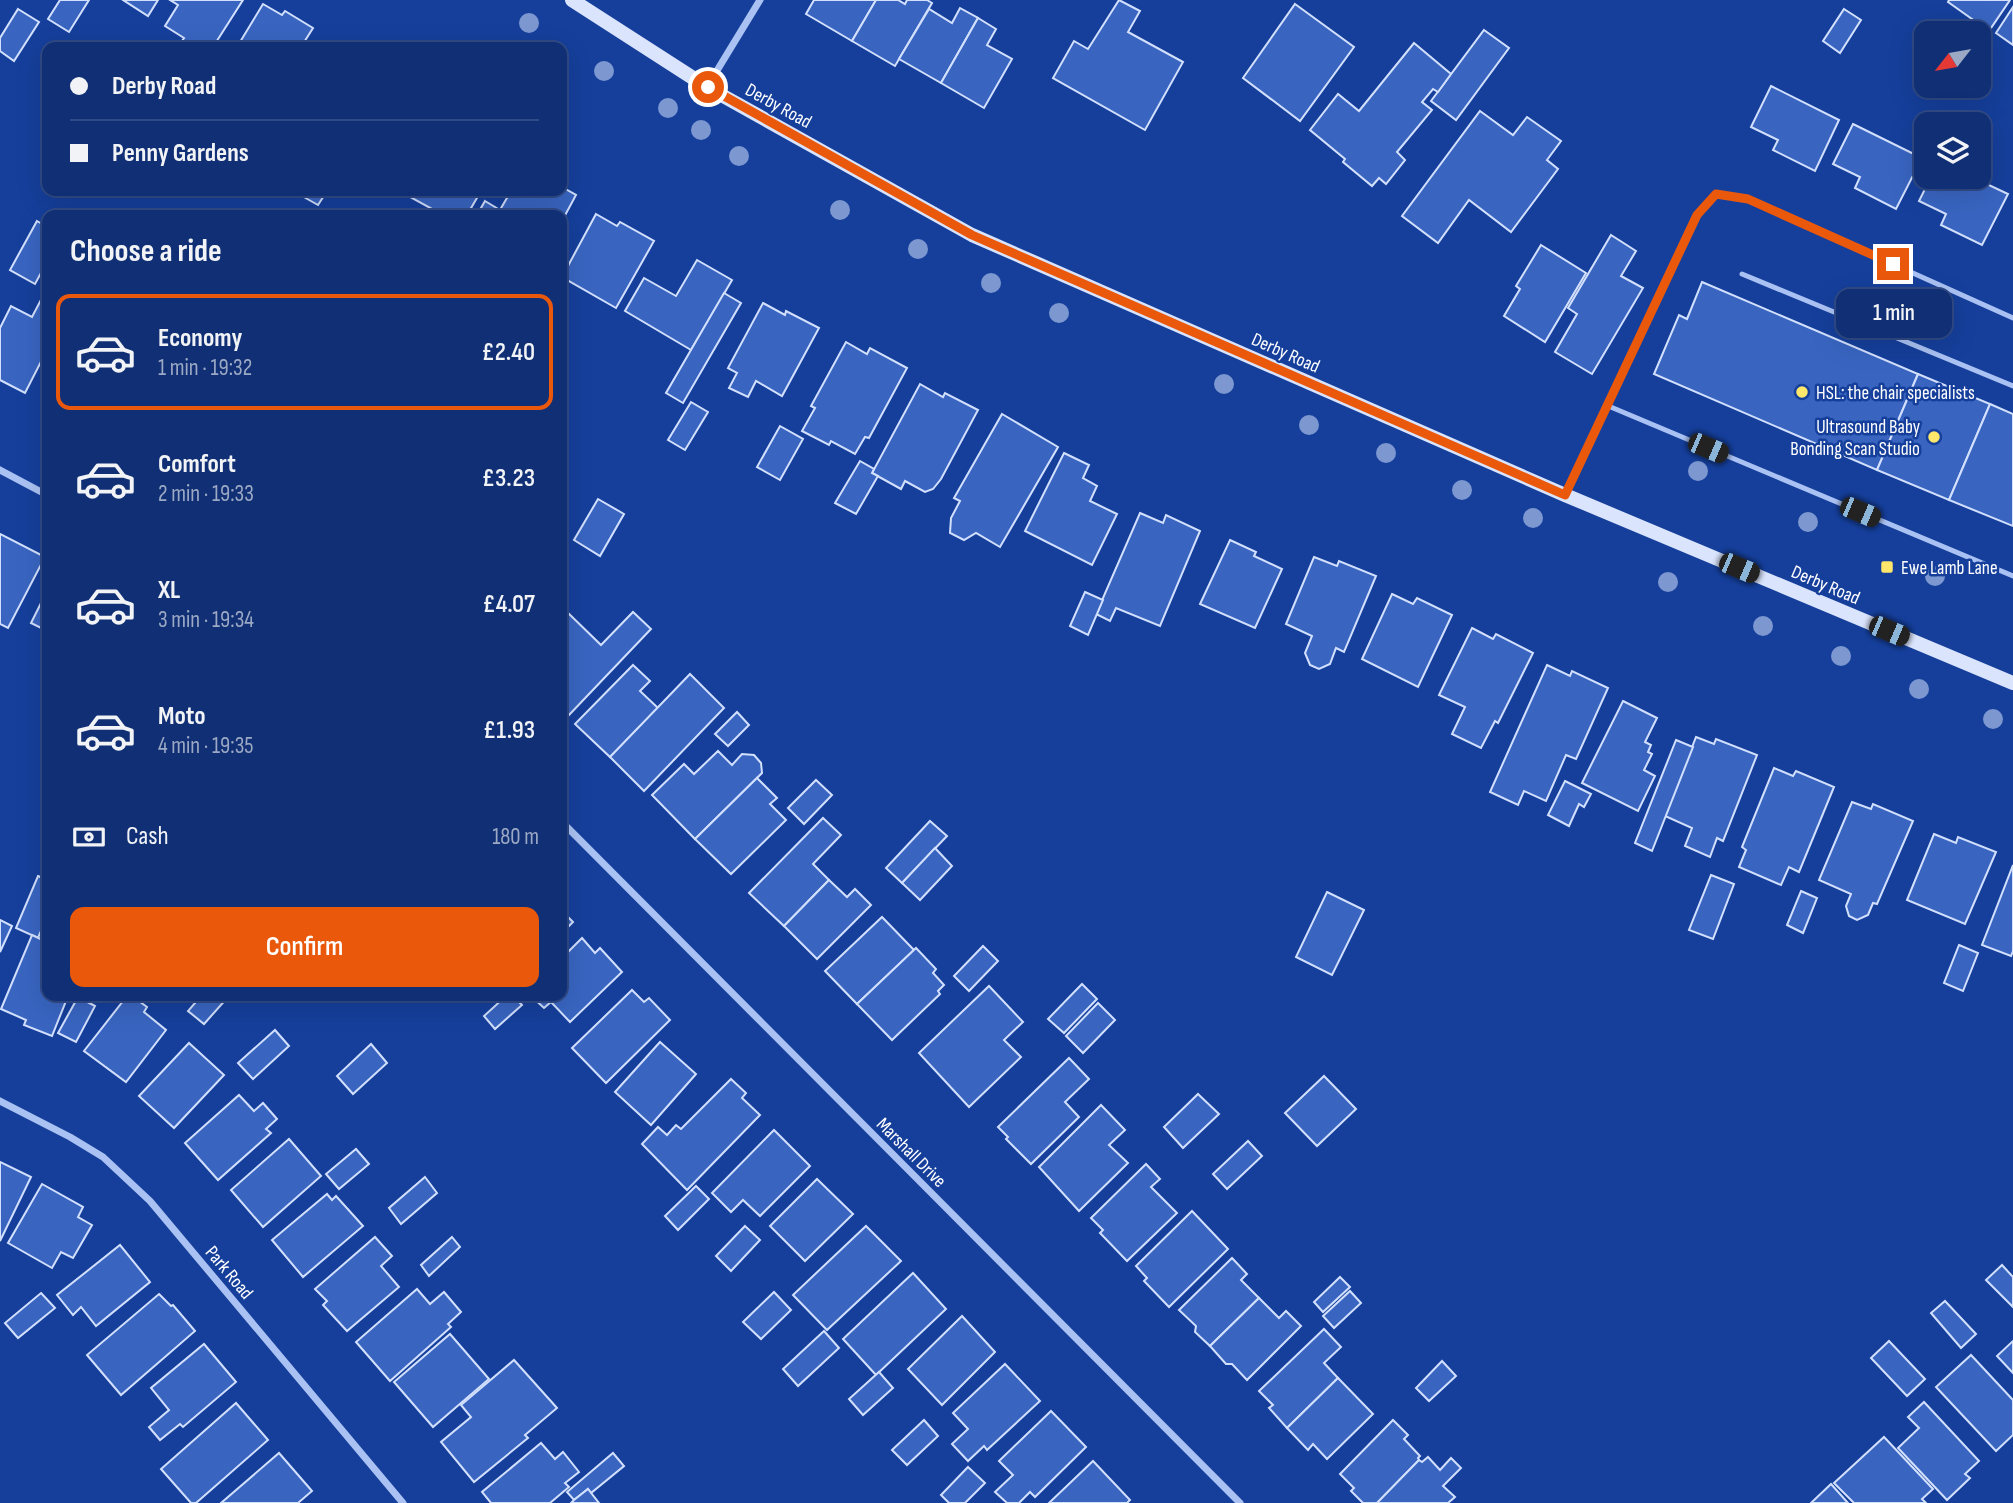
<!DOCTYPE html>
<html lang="en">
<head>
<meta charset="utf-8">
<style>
  body { margin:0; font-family:"Sofia Sans Condensed",sans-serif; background:#1e3b7c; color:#f1f3f6; height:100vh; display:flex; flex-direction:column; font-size:26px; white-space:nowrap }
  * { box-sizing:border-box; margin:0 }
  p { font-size:23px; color:#9ca9c5 }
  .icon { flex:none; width:38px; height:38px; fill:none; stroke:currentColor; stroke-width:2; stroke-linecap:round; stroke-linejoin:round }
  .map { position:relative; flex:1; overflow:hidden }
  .panel { position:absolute; left:42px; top:210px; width:525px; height:791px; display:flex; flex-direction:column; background:#102f74; border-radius:14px; box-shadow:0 7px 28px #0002,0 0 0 2px #304a86 }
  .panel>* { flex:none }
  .banner { position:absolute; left:42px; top:42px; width:525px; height:154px; border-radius:14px; box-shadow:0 7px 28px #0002,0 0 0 2px #304a86; display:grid; align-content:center; height:154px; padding:0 28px; background:#102f74 }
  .needle { width:46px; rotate:239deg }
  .fabs { position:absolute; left:1914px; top:21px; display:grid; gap:14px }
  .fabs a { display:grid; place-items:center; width:77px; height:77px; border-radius:14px; background:#102f74; box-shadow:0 7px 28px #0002,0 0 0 2px #304a86; font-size:35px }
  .end { position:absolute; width:32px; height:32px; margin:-16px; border:9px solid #ea580c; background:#fff; box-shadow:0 0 0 4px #fff }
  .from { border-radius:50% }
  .bubble { position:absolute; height:49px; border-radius:14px; background:#102f74; box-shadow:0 7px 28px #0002,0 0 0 2px #304a86; font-size:23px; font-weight:600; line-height:49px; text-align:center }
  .car { position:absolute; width:21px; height:42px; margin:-21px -10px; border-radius:9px; box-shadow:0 0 5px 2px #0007; background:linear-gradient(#222 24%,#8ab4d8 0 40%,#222 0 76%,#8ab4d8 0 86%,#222 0) }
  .banner b { display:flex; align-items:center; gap:24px; height:66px; font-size:26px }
  .banner b+b { border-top:2px solid #304a86 }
  .banner i { width:18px; height:18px; background:#f1f3f6 }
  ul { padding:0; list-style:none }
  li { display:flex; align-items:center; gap:21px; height:116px; margin:0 14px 10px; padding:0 14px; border:4px solid transparent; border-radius:14px }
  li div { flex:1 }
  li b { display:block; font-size:26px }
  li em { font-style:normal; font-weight:600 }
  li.active { border-color:#ea580c }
  li>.icon { width:63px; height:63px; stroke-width:1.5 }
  h2 { padding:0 28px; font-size:32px; line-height:84px }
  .pay { display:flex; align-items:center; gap:18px; height:77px; padding:0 28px; font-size:26px }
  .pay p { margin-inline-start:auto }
  .button { display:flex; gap:14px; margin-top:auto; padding:14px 28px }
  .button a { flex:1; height:80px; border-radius:14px; background:#ea580c; color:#fff; font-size:28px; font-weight:600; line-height:80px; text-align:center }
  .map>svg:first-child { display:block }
  .building { fill:#3965c1; stroke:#d2e0fd; stroke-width:2 }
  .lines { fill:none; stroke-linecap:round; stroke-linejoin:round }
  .lane { stroke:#aac2f3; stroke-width:5 }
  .street { stroke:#aac2f3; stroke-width:7 }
  .secondary { stroke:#dae4fc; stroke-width:14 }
  .tree { fill:#7d98d1 }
  .route { stroke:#ea580c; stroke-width:9 }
  .poi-dot { fill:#ffe76c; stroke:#153f9b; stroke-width:2.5 }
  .labels { text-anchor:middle; stroke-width:5; stroke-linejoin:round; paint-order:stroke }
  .street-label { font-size:19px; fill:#fff; stroke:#153f9b }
  .poi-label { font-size:19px; fill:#fff; stroke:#153f9b; text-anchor:start }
</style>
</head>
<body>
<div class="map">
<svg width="2013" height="1503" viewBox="0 0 2013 1503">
  <rect width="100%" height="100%" fill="#153f9b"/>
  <g class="building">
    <path d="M60,0H89L69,32L48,19Z"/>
    <path d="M123,0H158L148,16Z"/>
    <path d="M170,0H243L213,47H178L184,38L165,26L178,5Z"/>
    <path d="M814,0H876L852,41L806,14Z"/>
    <path d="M876,0H898L905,4L907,0H927L932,3L895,66L852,41Z"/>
    <path d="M1119,0L1140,11L1128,32L1183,62L1145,130L1053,78L1074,41L1088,49Z"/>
    <path d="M1949,0H2010L1989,31L1948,2Z"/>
    <path d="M263,4L282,15L285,11L313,28L301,47H237Z"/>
    <path d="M1295,4L1354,47L1300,121L1243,78Z"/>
    <path d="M2013,7V45L1996,33Z"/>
    <path d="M960,8L978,18L941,83L899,59L929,9L952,23Z"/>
    <path d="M18,9L39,22L14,61L0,51V38Z"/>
    <path d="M1844,9L1861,20L1840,53L1823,41Z"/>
    <path d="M978,18L996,29L987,45L1012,59L984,108L941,83Z"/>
    <path d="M1484,30L1509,48L1456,120L1431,101Z"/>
    <path d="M1414,43L1451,74L1438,92L1433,89L1422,102L1432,110L1397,152L1405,160L1386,184L1379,178L1372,186L1343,162L1345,159L1310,130L1338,94L1359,111Z"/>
    <path d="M1771,86L1839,120L1815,171L1773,150L1778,140L1751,127Z"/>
    <path d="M1480,111L1513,135L1527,117L1561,141L1547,160L1558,169L1511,232L1469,200L1438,243L1402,216Z"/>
    <path d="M1853,124L1922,158L1896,209L1855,188L1860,177L1833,164Z"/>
    <path d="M1931,177H1972L2008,194L1982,245L1941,225L1946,214L1919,201Z"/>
    <path d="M562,187L576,195L562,221V215H497L511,191H562Z"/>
    <path d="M305,191H327L318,205L302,196Z"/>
    <path d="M414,191H481L467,215H443L410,197Z"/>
    <path d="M485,201L500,210L497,215H477Z"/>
    <path d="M596,214L617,226L620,222L654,241L616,308L562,277Z"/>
    <path d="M37,221L47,227V262L35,284L10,270Z"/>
    <path d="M1611,235L1636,251L1621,276L1643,288L1592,374L1555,352L1577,314L1568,308Z"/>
    <path d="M1541,245L1586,273L1545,342L1504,316L1520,289L1516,286Z"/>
    <path d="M697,260L732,280L691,350L625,311L644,278L676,296Z"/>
    <path d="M1702,282L1918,374L1877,470L1654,374L1679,315L1687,319Z"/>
    <path d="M724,293L741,303L683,403L666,393Z"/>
    <path d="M42,298L47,301V350L25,393L0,380V328L11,306L32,317Z"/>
    <path d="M763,303L785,315L786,311L819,328L782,396L756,381L748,397L729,388L737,373L728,368Z"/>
    <path d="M846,342L867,354L870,348L907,368L869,438L865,437L855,454L831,441L829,445L802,431L815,408L811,406Z"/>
    <path d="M1918,374L1990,404L1949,500L1877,470Z"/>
    <path d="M920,384L943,397L945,393L978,410L941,479L933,489L925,492L905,481L901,489L872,473Z"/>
    <path d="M691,402L708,412L685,450L668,440Z"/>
    <path d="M1990,404L2013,414V526L1949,500Z"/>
    <path d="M1002,414L1058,447L1000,547L976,533L964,540L950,533L951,518L960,501L954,498Z"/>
    <path d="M780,426L803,439L780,480L757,467Z"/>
    <path d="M1064,453L1089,465L1083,478L1097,486L1090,501L1117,514L1092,565L1025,531Z"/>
    <path d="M860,461L874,469L872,473L878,476L856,514L835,503Z"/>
    <path d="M598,499L624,514L600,556L574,540Z"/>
    <path d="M1140,513L1163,523L1166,515L1200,531L1160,626L1116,608L1110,621L1096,614Z"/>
    <path d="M0,534L45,557L8,628L0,624Z"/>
    <path d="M1230,540L1256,552L1254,556L1282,569L1255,628L1200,604Z"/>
    <path d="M1314,557L1337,566L1339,561L1376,576L1344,652L1336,648L1330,664L1319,669L1310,665L1305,653L1312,636L1286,624Z"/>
    <path d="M47,591V631L31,623Z"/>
    <path d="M1085,592L1103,600L1088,635L1070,626Z"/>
    <path d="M1392,594L1413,604L1417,598L1452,615L1418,687L1362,659Z"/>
    <path d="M564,609L601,645L633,612L651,629L569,715L562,708V612Z"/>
    <path d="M1472,628L1493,639L1496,634L1533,653L1498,723L1495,721L1481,748L1452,734L1465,707L1439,695Z"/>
    <path d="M633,665L650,681L640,691L658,708L610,757L575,724Z"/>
    <path d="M1547,665L1570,676L1572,671L1608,688L1576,759L1566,755L1546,801L1524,791L1518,805L1490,792Z"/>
    <path d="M690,674L724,708L644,791L610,757Z"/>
    <path d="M1623,701L1657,718L1645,742L1651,745L1648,752L1652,754L1644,770L1655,776L1638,811L1582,783Z"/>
    <path d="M737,712L749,725L728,746L715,734Z"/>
    <path d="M1696,737L1714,744L1716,739L1757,755L1723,841L1717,838L1710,857L1685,846L1692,828L1665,816Z"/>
    <path d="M1676,740L1693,747L1652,851L1635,843Z"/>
    <path d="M718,751L732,765L742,754L754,755L761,763L762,773L695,839L652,795L684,764L694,774Z"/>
    <path d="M1774,768L1793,776L1796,771L1834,787L1799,872L1789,867L1781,885L1739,867L1746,850L1742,847Z"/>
    <path d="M757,778L777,798L770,804L786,820L731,874L695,839Z"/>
    <path d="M816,780L832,795L804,824L788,808Z"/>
    <path d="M1565,781L1591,794L1584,807L1579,804L1569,826L1548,815Z"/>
    <path d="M1852,802L1871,809L1873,804L1913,821L1877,904L1873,903L1868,915L1857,920L1849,916L1846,906L1851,894L1819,880Z"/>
    <path d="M823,818L841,835L813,864L829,880L784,926L749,893Z"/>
    <path d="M930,821L947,836L902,883L886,868Z"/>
    <path d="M1934,834L1956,843L1958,837L1996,852L1965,924L1907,900Z"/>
    <path d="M935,848L952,866L920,900L902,883Z"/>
    <path d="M2013,865V951L2011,956L1982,945Z"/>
    <path d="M1711,875L1734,884L1713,939L1689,930Z"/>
    <path d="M38,876L47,880V917L38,938L16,928Z"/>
    <path d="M829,880L847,897L855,889L871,905L817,959L784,926Z"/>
    <path d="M1801,891L1817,898L1803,933L1787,925Z"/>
    <path d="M1327,892L1364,910L1332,975L1296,957Z"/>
    <path d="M562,911L573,922L562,933Z"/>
    <path d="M882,917L914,950L857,1004L825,971Z"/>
    <path d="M0,920L12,926L0,952Z"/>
    <path d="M32,935L47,942V996H68L52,1036L24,1025L26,1020L1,1009Z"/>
    <path d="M582,938L595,953L600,948L622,972L570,1022L551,1002L544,1008L531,996H562V958Z"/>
    <path d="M1959,945L1978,953L1963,991L1944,983Z"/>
    <path d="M983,946L998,961L969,991L954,976Z"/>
    <path d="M916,948L936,969L933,973L944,985L938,991L940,994L892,1040L857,1004Z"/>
    <path d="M1082,984L1097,999L1064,1033L1048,1019Z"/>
    <path d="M989,986L1023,1022L1004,1040L1021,1057L969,1107L919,1053Z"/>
    <path d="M632,990L644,1002L649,998L670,1020L606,1083L572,1048Z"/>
    <path d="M127,996H132L147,1007L144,1012L166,1030L126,1082L84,1051Z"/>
    <path d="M201,996H229L204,1024L188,1011Z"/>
    <path d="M506,996H513L522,1005L495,1029L484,1016Z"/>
    <path d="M78,997L95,1006L76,1042L58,1033Z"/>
    <path d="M1098,1003L1115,1020L1083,1053L1066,1036Z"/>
    <path d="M275,1030L289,1046L253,1079L238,1063Z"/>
    <path d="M660,1042L696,1074L651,1125L615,1092Z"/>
    <path d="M189,1043L224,1075L174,1128L139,1096Z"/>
    <path d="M371,1044L387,1063L353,1094L337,1076Z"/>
    <path d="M1069,1058L1089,1079L1065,1102L1079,1117L1031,1164L1006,1139L1008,1137L998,1127Z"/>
    <path d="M1324,1076L1356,1109L1317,1146L1285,1113Z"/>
    <path d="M731,1079L746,1093L742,1098L760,1115L687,1190L642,1144L658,1127L667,1135L676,1125L681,1129Z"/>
    <path d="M1198,1094L1219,1114L1183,1148L1164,1127Z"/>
    <path d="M239,1095L254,1111L263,1103L277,1119L266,1129L271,1133L218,1180L185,1143Z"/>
    <path d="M1101,1105L1125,1130L1109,1145L1128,1163L1079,1211L1039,1167Z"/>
    <path d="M774,1130L810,1166L760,1216L743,1200L731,1212L712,1193Z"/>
    <path d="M289,1139L321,1176L263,1227L231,1190Z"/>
    <path d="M1248,1141L1262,1156L1227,1189L1213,1174Z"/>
    <path d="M356,1149L369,1164L339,1189L326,1174Z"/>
    <path d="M0,1162L31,1177L0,1241Z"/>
    <path d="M1146,1164L1160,1179L1151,1187L1177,1213L1127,1261L1100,1233L1103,1230L1091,1218Z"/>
    <path d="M425,1177L437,1193L401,1224L389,1208Z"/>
    <path d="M817,1179L853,1214L805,1261L770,1226Z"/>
    <path d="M42,1184L83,1207L78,1217L92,1225L73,1258L61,1252L52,1268L8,1243Z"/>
    <path d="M696,1186L709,1199L678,1230L665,1216Z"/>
    <path d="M327,1194L332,1200L336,1196L363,1226L303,1277L272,1240Z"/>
    <path d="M1192,1211L1228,1249L1169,1307L1144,1281L1147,1278L1136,1266Z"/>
    <path d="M745,1226L760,1240L731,1271L716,1256Z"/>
    <path d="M866,1226L901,1261L827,1330L793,1295Z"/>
    <path d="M375,1237L392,1256L381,1266L399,1287L347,1331L323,1305L327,1301L315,1289Z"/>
    <path d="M452,1237L460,1247L429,1276L421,1265Z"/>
    <path d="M120,1245L150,1282L96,1326L81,1307L73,1315L57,1295Z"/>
    <path d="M1232,1258L1247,1274L1241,1280L1259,1298L1210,1346L1195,1332L1196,1326L1179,1310Z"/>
    <path d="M2002,1265L2013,1277V1307L1986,1280Z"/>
    <path d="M913,1273L946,1309L876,1375L843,1339Z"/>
    <path d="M1340,1277L1350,1287L1323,1312L1314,1302Z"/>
    <path d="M417,1289L430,1304L444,1292L461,1312L448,1324L451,1327L390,1381L356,1342Z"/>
    <path d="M1350,1291L1361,1303L1334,1328L1323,1316Z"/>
    <path d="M774,1292L791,1310L761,1339L743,1322Z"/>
    <path d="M41,1293L55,1308L18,1338L5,1323Z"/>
    <path d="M159,1294L171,1306L173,1305L195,1331L121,1395L87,1355Z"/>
    <path d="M1259,1298L1279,1318L1286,1311L1301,1326L1247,1380L1232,1364H1226L1210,1346Z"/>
    <path d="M1945,1301L1976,1334L1961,1348L1931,1313Z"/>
    <path d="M962,1316L995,1352L942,1405L908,1369Z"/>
    <path d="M1324,1329L1341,1347L1324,1363L1338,1378L1287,1428L1269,1408L1273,1405L1259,1391Z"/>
    <path d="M824,1331L839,1348L798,1386L783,1369Z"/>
    <path d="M450,1334L489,1379L433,1427L394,1382Z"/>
    <path d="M1889,1341L1925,1379L1907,1396L1871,1358Z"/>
    <path d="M2013,1341V1373L1997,1356Z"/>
    <path d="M204,1344L236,1382L183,1427L180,1424L160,1440L149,1427L169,1410L151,1388Z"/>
    <path d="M1971,1355L2013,1400V1435L1996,1451L1936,1387Z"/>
    <path d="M514,1360L557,1408L525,1435L528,1438L474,1482L441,1442L471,1417L461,1405Z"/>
    <path d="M1442,1361L1456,1376L1429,1401L1416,1388Z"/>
    <path d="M1005,1364L1040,1401L987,1450L984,1446L968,1461L952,1444L968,1429L953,1413Z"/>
    <path d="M879,1372L893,1388L863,1415L849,1399Z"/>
    <path d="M1338,1378L1373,1414L1327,1459L1313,1444L1308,1450L1287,1428Z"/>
    <path d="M1924,1402L1979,1461L1965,1474L1970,1478L1947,1500L1898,1448L1919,1428L1908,1417Z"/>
    <path d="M236,1403L268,1440L196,1503H191L161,1469Z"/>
    <path d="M1051,1411L1086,1447L1035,1497L1030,1492L1019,1503H1007L995,1492L1013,1475L999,1461Z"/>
    <path d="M924,1420L938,1436L907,1465L892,1450Z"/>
    <path d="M1393,1420L1408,1435L1404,1439L1420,1456L1418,1458L1419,1460L1377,1503H1363L1351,1491L1354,1488L1340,1474Z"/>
    <path d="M1884,1437L1933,1489L1922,1499L1926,1503H1854L1834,1483Z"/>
    <path d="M541,1443L555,1459L563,1452L579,1472L565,1483L569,1487L550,1503H491L482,1492Z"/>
    <path d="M279,1453L312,1491L298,1503H221Z"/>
    <path d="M613,1453L624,1466L591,1493L588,1489L574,1500L567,1492Z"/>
    <path d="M1428,1457L1440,1470L1451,1458L1461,1468L1443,1486L1455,1497L1448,1503H1377L1419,1460L1422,1462Z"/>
    <path d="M1093,1461L1130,1500L1127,1503H1049Z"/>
    <path d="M968,1467L985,1483L965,1503H949L941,1495Z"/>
    <path d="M1831,1484L1848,1503H1811Z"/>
    <path d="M588,1489L599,1503H571L574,1500Z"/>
  </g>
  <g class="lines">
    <g class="lane">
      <path d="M1742,274L2013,386"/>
      <path d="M1606,405L1697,215L1716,194L1748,199L2013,318"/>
      <path d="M1565,495L1606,405L2013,576"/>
    </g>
    <g class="street">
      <path d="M707,87L760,0"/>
      <path d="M0,470L47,495"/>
      <path d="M562,822L1240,1503"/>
      <path d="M0,1101L70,1137L103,1157L150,1201L403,1503"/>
    </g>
    <path class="secondary" d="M572,0L707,87L972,235L1565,495L2013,683"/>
  </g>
  <g class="tree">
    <circle cx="529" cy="23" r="10"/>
    <circle cx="604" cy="71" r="10"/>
    <circle cx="668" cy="108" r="10"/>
    <circle cx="701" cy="130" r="10"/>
    <circle cx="739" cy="156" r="10"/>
    <circle cx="840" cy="210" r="10"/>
    <circle cx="918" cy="249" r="10"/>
    <circle cx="991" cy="283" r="10"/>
    <circle cx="1059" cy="313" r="10"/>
    <circle cx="1224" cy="384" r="10"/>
    <circle cx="1309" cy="425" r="10"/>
    <circle cx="1386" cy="453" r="10"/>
    <circle cx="1698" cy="471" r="10"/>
    <circle cx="1462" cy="490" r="10"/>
    <circle cx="1533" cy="518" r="10"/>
    <circle cx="1808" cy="522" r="10"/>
    <circle cx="1935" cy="576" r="10"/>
    <circle cx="1668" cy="582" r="10"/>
    <circle cx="1763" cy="626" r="10"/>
    <circle cx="1841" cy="656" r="10"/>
    <circle cx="1919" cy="689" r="10"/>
    <circle cx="1993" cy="719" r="10"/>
  </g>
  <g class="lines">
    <path class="route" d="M708,87L972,235L1565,495L1697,215L1716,194L1748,199L1893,264"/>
  </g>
  <g class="poi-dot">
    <circle cx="1802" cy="392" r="7"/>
    <circle cx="1934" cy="437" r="7"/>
    <rect x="1880" y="560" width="14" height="14" rx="3.5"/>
  </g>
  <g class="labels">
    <g class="street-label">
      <text transform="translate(779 105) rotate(29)" y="7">Derby Road</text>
      <text transform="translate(1286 352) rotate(24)" y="7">Derby Road</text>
      <text transform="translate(1826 584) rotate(23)" y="7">Derby Road</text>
      <text transform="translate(912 1152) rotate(45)" y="7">Marshall Drive</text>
      <text transform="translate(230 1272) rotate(50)" y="7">Park Road</text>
    </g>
    <g class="poi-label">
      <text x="1816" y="399">HSL: the chair specialists</text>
      <text x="1920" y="433" text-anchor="end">Ultrasound Baby<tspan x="1920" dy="22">Bonding Scan Studio</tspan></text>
      <text x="1901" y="574">Ewe Lamb Lane</text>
    </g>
  </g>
</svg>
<div class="fabs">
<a><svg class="needle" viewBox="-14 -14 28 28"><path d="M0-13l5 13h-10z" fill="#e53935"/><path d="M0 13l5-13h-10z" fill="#9ca9c5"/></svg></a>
<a><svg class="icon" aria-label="layers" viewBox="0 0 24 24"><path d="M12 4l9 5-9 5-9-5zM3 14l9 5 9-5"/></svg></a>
</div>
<i class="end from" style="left:708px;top:87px"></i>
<i class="end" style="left:1893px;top:264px"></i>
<div class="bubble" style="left:1836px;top:289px;width:116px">1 min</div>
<i class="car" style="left:1708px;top:448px;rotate:113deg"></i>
<i class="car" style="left:1860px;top:512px;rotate:113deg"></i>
<i class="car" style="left:1739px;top:568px;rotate:113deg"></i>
<i class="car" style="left:1889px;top:631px;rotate:113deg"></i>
<div class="banner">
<b><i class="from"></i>Derby Road</b>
<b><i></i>Penny Gardens</b>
</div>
<section class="panel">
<h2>Choose a ride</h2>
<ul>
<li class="active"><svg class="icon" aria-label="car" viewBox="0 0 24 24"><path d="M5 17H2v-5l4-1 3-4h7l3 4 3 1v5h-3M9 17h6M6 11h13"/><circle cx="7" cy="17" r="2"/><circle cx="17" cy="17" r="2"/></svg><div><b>Economy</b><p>1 min · 19:32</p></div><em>£2.40</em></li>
<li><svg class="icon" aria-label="car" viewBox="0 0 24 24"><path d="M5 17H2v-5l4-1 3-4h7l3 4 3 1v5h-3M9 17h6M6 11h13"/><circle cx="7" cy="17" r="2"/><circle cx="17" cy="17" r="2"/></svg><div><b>Comfort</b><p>2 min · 19:33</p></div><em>£3.23</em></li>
<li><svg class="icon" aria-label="car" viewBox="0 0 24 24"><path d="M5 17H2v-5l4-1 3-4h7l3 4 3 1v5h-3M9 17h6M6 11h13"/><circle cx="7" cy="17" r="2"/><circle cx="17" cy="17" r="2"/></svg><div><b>XL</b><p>3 min · 19:34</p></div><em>£4.07</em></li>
<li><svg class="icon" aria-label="car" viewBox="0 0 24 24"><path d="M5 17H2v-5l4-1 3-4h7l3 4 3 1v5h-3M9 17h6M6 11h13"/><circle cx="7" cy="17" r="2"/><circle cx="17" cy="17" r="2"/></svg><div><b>Moto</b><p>4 min · 19:35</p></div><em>£1.93</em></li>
</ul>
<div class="pay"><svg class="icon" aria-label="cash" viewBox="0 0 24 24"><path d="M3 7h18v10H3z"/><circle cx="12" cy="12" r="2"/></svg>Cash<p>180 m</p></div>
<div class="button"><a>Confirm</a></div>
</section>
</div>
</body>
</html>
